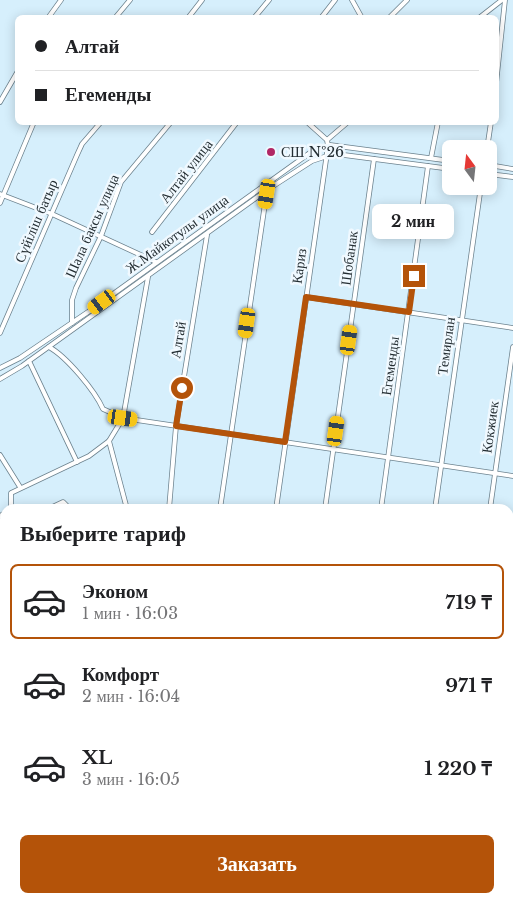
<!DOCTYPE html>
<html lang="ru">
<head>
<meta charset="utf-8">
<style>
  body { margin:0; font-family:"Libre Baskerville",serif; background:#f2f2f2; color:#202124; height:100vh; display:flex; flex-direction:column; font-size:19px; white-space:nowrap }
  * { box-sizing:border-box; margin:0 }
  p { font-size:16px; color:#757577 }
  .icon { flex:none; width:28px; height:28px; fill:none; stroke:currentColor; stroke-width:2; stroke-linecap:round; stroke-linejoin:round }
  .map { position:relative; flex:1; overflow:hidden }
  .details { position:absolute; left:0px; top:504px; width:514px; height:399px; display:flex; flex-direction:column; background:#fff; border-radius:15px 15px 0 0; box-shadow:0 2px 12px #0003 }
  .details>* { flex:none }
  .guide { position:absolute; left:15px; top:15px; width:484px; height:110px; border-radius:8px; box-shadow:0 2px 12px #0003; display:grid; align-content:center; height:110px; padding:0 20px; background:#fff }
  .needle { width:32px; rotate:345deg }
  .tools { position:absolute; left:442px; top:140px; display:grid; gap:10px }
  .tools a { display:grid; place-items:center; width:55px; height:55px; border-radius:8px; background:#fff; box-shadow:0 2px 12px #0003; font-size:25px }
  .end { position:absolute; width:22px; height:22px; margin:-11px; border:6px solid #b45309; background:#fff; box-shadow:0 0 0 2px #fff }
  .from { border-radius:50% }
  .bubble { position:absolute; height:35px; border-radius:8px; background:#fff; box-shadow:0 2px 12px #0003; font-size:16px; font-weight:700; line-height:35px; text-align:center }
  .car { position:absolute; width:15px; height:30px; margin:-15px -8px; border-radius:6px; box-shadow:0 0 4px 1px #0007; background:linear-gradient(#f5c518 24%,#345 0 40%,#f5c518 0 76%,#345 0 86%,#f5c518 0) }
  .guide b { display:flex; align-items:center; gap:18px; height:48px; font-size:19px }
  .guide b+b { border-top:1px solid #e0e0e0 }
  .guide i { width:12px; height:12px; background:#202124 }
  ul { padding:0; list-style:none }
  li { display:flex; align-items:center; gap:15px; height:75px; margin:0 10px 8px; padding:0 10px; border:2px solid transparent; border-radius:8px }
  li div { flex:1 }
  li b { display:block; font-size:19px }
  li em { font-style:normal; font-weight:700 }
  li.selected { border-color:#b45309 }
  li>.icon { width:45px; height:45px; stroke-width:1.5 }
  h2 { padding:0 20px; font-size:22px; line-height:60px }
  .primary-button { display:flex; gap:10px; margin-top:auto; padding:10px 20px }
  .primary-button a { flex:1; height:58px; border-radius:8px; background:#b45309; color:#fff; font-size:20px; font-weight:700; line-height:58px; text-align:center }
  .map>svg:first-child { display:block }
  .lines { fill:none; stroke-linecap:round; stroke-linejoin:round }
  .minor-casing { stroke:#6c828e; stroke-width:5.5 }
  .minor { stroke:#fff; stroke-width:4 }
  .route { stroke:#b45309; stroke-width:6 }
  .poi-dot { fill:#b12765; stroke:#f0f9ff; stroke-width:2 }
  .labels { text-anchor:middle; stroke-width:5; stroke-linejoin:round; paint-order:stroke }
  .poi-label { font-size:14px; fill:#232d32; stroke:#f0f9ff; text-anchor:start }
  .street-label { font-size:14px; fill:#232d32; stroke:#f0f9ff }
</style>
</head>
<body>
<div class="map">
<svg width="513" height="902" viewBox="0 0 513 902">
  <rect width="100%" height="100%" fill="#d6effc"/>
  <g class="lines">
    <defs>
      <g id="minor">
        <path d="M352,0L362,18"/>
        <path d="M48,18L61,0"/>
        <path d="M115,18L130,0"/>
        <path d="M188,18L202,0"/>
        <path d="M254,18L269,0"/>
        <path d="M321,18L335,0"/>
        <path d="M389,18L407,0"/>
        <path d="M479,18L502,0"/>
        <path d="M496,84L505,0"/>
        <path d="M0,102L18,71"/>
        <path d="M327,140L348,122"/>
        <path d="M487,149L491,122"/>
        <path d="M431,158L438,122"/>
        <path d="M489,165L513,169"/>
        <path d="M489,174L513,177"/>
        <path d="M0,194L52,214L156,262"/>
        <path d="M0,203L34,122"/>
        <path d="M152,232L237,122"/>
        <path d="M306,297L513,328"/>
        <path d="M72,323V300L76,288L101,236L121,182L171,122"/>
        <path d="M0,333L77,155L82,144L101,122"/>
        <path d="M49,347C67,357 95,391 103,409L123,418L513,476"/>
        <path d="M29,361L77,462"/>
        <path d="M0,368L20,358L88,312L311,152L330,145L451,161"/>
        <path d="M0,379L22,366L267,190L312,161L327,156L344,155L451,169"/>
        <path d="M109,441L127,509"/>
        <path d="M0,455L20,487"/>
        <path d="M11,509V493L89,456L109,441L123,418L148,277"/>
        <path d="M48,509L63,502L70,509"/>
        <path d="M169,509L176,426L207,235"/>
        <path d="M220,509L267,190"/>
        <path d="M276,509L328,146L327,140L307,122"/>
        <path d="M325,509L374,159"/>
        <path d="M381,509L428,166"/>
        <path d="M435,509L481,186"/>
        <path d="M490,509L513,347"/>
        <path d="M0,516L5,513"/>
        <path d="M0,617L5,626"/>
        <path d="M509,628H513"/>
        <path d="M0,725L5,734"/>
        <path d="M509,761L513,733"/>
        <path d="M509,784H513"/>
        <path d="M0,785L5,783"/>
        <path d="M0,836L5,845"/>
        <path d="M35,898L38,902"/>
        <path d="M94,898L97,902"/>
        <path d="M130,898L132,902"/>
        <path d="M221,902V898"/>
        <path d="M381,902V898"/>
        <path d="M431,902L432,898"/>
        <path d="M486,902V898"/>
      </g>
    </defs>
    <use href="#minor" class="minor-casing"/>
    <use href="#minor" class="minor"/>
  </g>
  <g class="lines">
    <path class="route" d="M182,388L176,426L285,442L306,297L409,312L414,276"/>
  </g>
  <circle class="poi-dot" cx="271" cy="152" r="5"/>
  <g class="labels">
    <g class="poi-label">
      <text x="281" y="157">СШ №26</text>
    </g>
    <g class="street-label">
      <text transform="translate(186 171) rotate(-52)" y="5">Алтай улица</text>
      <text transform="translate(36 221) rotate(-67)" y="5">Сүйіліш батыр</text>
      <text transform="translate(92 226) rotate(-66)" y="5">Шала баксы улица</text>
      <text transform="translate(177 234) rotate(-36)" y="5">Ж.Майкотулы улица</text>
      <text transform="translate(349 258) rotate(-82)" y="5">Шобанак</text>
      <text transform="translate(299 266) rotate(-82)" y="5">Кариз</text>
      <text transform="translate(178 340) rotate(-81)" y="5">Алтай</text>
      <text transform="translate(446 346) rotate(-82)" y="5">Темирлан</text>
      <text transform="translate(390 366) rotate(-82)" y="5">Егеменды</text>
      <text transform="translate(490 427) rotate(-82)" y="5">Кокжиек</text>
    </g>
  </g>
</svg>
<div class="tools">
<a><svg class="needle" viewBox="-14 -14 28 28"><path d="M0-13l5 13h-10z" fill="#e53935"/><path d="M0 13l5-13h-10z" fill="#757577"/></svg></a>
</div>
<i class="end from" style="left:182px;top:388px"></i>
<i class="end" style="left:414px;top:276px"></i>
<div class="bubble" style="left:372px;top:204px;width:82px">2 мин</div>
<i class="car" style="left:267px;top:194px;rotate:189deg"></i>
<i class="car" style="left:102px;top:302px;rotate:234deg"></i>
<i class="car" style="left:247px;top:323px;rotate:188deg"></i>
<i class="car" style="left:349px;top:340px;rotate:8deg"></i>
<i class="car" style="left:123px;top:418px;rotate:98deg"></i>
<i class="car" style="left:336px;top:431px;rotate:8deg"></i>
<div class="guide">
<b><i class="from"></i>Алтай</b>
<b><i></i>Егеменды</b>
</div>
<section class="details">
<h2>Выберите тариф</h2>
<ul>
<li class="selected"><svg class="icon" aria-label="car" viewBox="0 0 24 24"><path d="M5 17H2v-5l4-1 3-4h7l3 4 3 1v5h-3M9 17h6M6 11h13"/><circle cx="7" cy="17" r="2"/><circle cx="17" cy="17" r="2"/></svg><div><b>Эконом</b><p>1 мин · 16:03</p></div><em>719 ₸</em></li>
<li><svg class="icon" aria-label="car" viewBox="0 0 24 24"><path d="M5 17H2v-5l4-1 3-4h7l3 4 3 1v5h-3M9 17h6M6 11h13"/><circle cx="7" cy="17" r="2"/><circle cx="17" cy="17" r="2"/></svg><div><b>Комфорт</b><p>2 мин · 16:04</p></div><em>971 ₸</em></li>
<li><svg class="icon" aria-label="car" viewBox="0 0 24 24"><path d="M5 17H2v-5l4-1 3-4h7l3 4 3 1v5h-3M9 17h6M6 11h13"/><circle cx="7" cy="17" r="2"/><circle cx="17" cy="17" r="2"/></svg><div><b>XL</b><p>3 мин · 16:05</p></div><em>1 220 ₸</em></li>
</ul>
<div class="primary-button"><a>Заказать</a></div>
</section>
</div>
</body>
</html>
